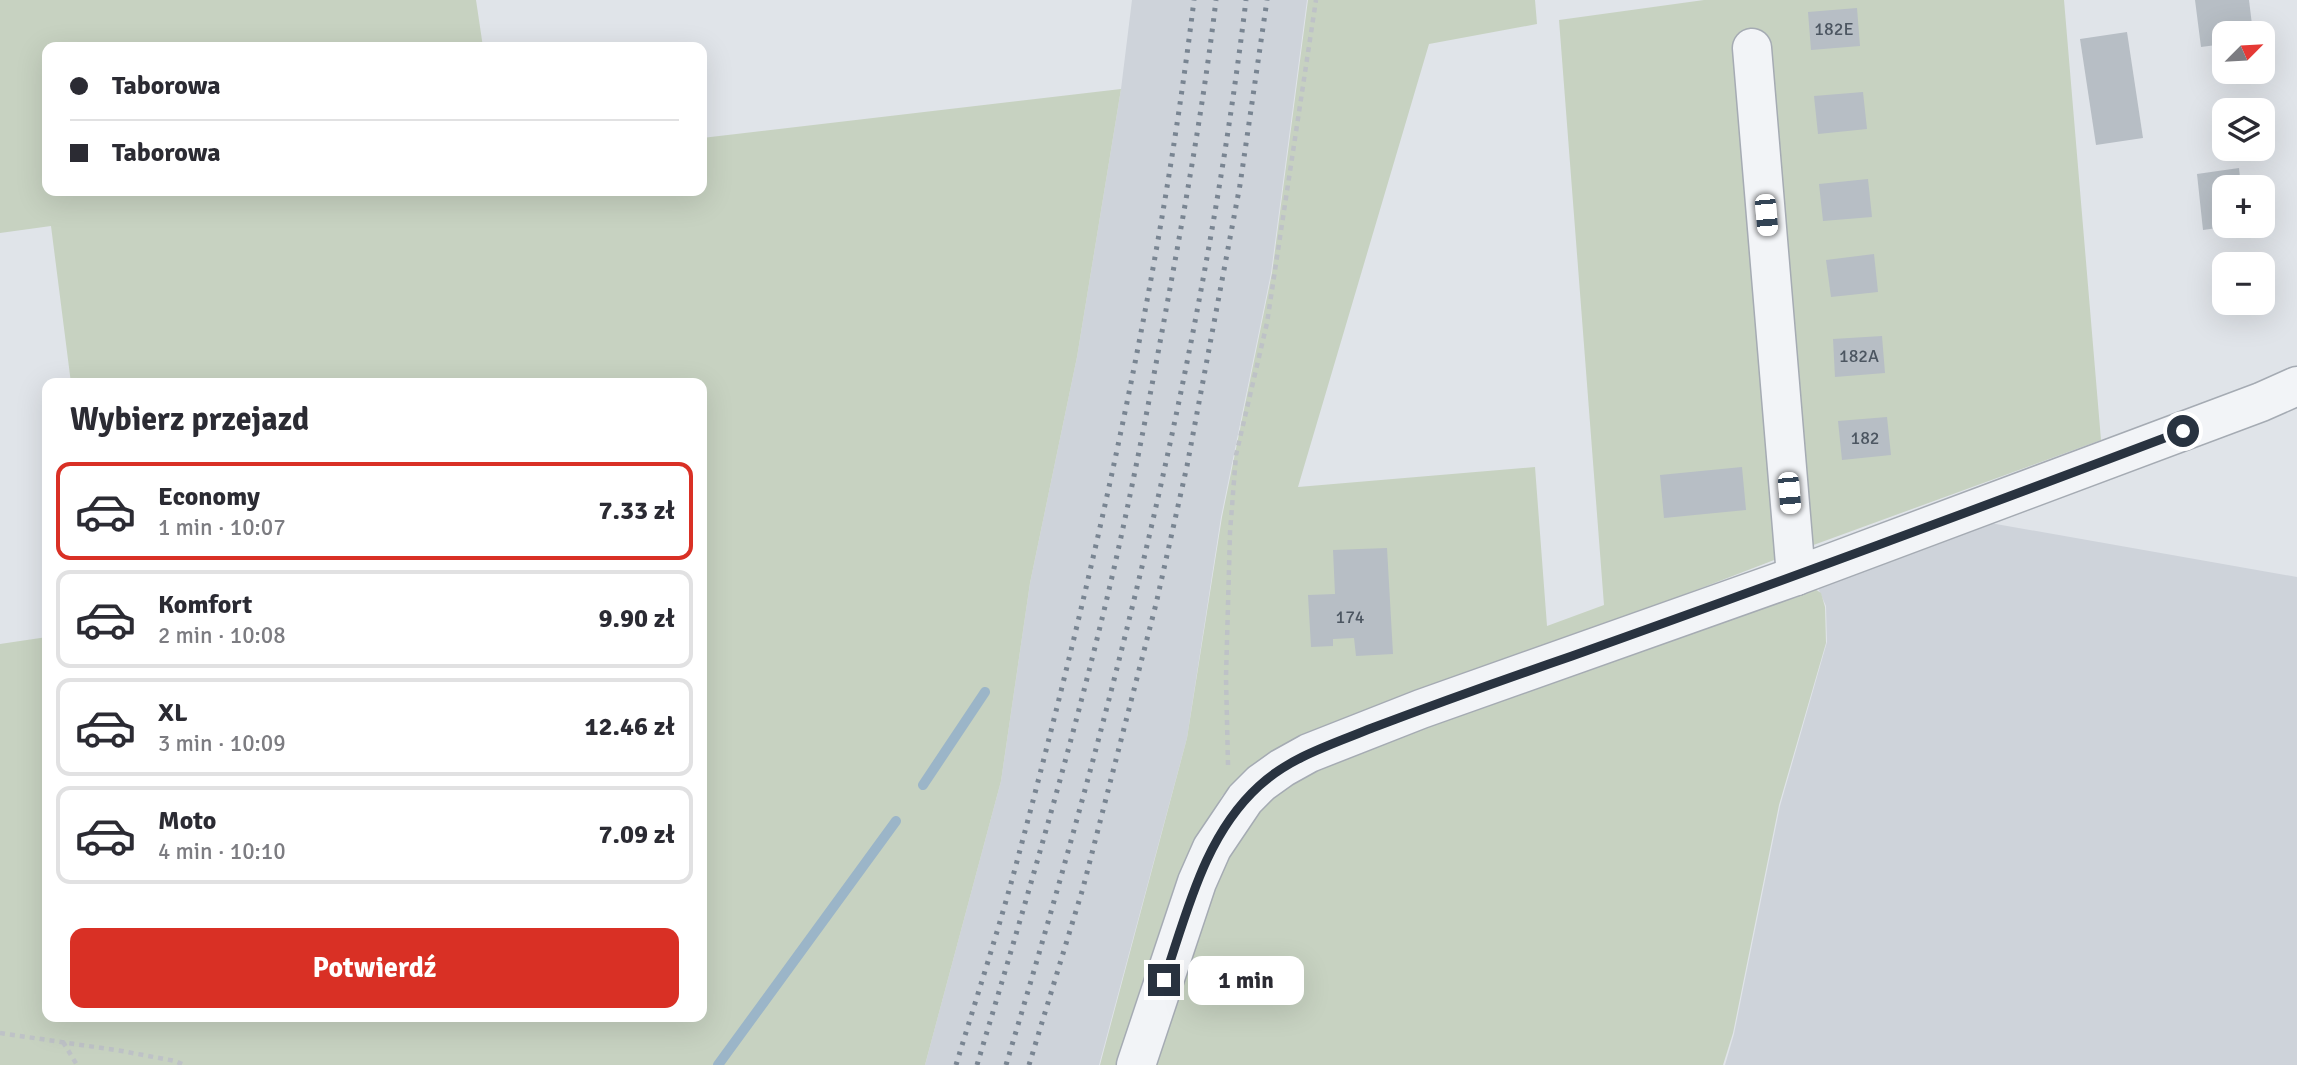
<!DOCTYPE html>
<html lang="pl">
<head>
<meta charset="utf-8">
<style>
  body { margin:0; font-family:Signika,sans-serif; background:#f2f2f3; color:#2b2b33; height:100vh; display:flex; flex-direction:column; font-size:26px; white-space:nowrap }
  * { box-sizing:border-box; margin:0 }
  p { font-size:23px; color:#7c7c81 }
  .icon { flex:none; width:38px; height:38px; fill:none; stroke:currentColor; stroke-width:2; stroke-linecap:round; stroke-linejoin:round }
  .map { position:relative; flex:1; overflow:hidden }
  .drawer { position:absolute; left:42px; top:378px; width:665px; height:644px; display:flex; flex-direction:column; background:#fff; border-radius:14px; box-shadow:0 7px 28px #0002 }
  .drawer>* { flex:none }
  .hud { position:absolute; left:42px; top:42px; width:665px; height:154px; border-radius:14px; box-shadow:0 7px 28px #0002; display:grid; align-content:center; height:154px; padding:0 28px; background:#fff }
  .needle { width:46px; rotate:66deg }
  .fabs { position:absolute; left:2212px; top:21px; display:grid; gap:14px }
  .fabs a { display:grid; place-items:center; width:63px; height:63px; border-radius:14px; background:#fff; box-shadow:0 7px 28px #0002; font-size:35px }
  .end { position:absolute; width:32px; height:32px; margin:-16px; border:9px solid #293340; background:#fff; box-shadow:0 0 0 4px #fff }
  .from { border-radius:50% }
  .bubble { position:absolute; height:49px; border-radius:14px; background:#fff; box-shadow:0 7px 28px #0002; font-size:23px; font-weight:800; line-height:49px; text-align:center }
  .car { position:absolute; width:21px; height:42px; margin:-21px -10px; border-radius:9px; box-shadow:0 0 5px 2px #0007; background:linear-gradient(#fff 24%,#345 0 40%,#fff 0 76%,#345 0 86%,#fff 0) }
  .hud b { display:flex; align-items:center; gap:24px; height:66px; font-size:26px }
  .hud b+b { border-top:2px solid #e1e1e2 }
  .hud i { width:18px; height:18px; background:#2b2b33 }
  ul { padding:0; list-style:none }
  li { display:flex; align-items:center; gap:21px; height:98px; margin:0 14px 10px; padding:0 14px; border:4px solid #e1e1e2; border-radius:14px }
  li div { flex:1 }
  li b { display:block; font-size:26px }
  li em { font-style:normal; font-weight:800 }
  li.active { border-color:#d93025 }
  li>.icon { width:63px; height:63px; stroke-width:1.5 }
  h2 { padding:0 28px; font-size:32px; line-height:84px }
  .primary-button { display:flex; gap:14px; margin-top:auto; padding:14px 28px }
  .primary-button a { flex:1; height:80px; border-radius:14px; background:#d93025; color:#fff; font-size:28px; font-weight:800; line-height:80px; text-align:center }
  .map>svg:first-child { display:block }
  .built { fill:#ced3da }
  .green { fill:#c7d2c1 }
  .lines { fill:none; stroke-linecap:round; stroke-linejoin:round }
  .stream { stroke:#9bb5c8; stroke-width:10 }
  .building { fill:#b7bec5 }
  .minor-casing { stroke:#a5abb3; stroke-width:41 }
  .path { stroke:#bec2c7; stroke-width:4.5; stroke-dasharray:5 5; stroke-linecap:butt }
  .minor { stroke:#f2f4f7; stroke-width:38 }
  .rail { stroke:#798592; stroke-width:5; stroke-dasharray:3.5 7; stroke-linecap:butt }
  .route { stroke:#293340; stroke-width:9 }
  .labels { text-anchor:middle; stroke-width:7; stroke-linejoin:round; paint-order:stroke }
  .number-label { font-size:18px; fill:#4c5661 }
</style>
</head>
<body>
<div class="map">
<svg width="2297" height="1065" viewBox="0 0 2297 1065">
  <rect width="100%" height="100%" fill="#e0e4e9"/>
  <g class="built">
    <path d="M1132,0H1307L1271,273L1221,517L1187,738L1099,1065H925L1001,781L1030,583L1077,357L1121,89Z"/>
    <path d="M1962,518L2297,577V1065H1725L1734,1034L1780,806L1827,642L1826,606L1810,570Z"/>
  </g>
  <g class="green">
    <path d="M0,0H476L483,47H47V191H702V138L1121,89L1077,357L1030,583L1001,781L925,1065H0V644L47,637V1017H702V383H71L51,226L0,233Z"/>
    <path d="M1308,0H1535L1537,24L1429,44L1298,487L1535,467L1547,626L1604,605L1559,20L1704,0H2064L2101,440L1808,547L1272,753L1240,776L1222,796L1200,835L1122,1065H1100L1187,738L1222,517L1272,273Z"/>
    <path d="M1815,589L1821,593L1825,607L1826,643L1779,805L1733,1033L1723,1065H1147L1236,831L1285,785L1337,759Z"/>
  </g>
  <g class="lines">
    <g class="stream">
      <path d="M923,785L985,692"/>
      <path d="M718,1065L896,821"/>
    </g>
  </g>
  <g class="building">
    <path d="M2195,0H2249L2253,33H2224V44L2201,47Z"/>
    <path d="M1857,8L1860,46L1811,50L1808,12Z"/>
    <path d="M2127,32L2143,138L2096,145L2080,39Z"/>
    <path d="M1863,92L1867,129L1818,134L1814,96Z"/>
    <path d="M2239,168L2241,187H2224V227L2203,230L2197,174Z"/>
    <path d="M1868,179L1872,217L1823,221L1819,184Z"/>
    <path d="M1874,254L1878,292L1831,297L1826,260Z"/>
    <path d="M1882,336L1885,373L1835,377L1833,339Z"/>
    <path d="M1887,417L1891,455L1842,460L1838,421Z"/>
    <path d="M1742,467L1746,510L1664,518L1660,475Z"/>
    <path d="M1387,548L1393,654L1356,656L1354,638L1333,639V646L1311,647L1308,595L1335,594L1333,550Z"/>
  </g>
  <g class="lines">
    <defs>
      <g id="minor">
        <path d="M1752,48L1796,576"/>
        <path d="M1136,1065L1197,882L1212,848L1245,799L1261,783L1282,768L1309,753L1421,709L1796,576L2261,402L2297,386"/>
      </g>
    </defs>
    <use href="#minor" class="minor-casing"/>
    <g class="path">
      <path d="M1228,765L1226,677L1230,532L1236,455L1267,323L1316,0"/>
      <path d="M0,1033L122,1051L175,1061L184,1065"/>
      <path d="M63,1042L77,1065"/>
    </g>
    <use href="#minor" class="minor"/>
    <g class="rail">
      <path d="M956,1065C976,999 998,932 1016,865C1092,581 1158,293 1194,0"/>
      <path d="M977,1065C1024,909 1070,753 1108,594C1135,480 1156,365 1177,250C1192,167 1206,84 1216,0"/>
      <path d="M1006,1065C1111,716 1202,362 1246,0"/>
      <path d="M1029,1065L1083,888L1156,604L1187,466L1240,185L1267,0"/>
    </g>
  </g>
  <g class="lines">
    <path class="route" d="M1164,980C1187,913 1204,836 1259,786C1290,757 1333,744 1372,728C1438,703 1505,679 1572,656C1777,583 1980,508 2183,431"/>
  </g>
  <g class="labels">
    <g class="number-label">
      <text x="1834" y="35">182E</text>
      <text x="1859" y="362">182A</text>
      <text x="1865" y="444">182</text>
      <text x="1350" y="623">174</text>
    </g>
  </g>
</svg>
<div class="fabs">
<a><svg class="needle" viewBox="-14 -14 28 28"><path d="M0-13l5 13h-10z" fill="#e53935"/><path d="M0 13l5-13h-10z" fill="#7c7c81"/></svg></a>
<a><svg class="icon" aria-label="layers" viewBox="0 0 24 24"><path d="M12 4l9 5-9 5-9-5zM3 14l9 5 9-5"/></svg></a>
<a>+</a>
<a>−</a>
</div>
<i class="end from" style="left:2183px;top:431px"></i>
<i class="end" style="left:1164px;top:980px"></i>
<div class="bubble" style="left:1188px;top:956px;width:116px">1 min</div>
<i class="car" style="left:1766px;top:215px;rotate:175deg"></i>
<i class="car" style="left:1789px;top:493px;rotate:175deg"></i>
<div class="hud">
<b><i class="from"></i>Taborowa</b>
<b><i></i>Taborowa</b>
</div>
<section class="drawer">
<h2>Wybierz przejazd</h2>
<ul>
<li class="active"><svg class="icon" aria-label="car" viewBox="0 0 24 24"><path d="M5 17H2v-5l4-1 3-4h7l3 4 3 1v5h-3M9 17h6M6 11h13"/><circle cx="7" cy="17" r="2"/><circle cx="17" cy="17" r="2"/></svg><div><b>Economy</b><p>1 min · 10:07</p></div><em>7.33 zł</em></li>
<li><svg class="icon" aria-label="car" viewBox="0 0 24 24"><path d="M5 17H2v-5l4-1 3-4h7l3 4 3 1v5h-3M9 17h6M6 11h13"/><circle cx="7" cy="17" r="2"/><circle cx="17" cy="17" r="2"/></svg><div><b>Komfort</b><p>2 min · 10:08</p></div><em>9.90 zł</em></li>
<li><svg class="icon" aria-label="car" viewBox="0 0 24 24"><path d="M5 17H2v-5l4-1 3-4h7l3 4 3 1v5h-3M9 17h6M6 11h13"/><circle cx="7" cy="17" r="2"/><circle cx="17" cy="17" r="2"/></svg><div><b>XL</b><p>3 min · 10:09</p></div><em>12.46 zł</em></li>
<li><svg class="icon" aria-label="car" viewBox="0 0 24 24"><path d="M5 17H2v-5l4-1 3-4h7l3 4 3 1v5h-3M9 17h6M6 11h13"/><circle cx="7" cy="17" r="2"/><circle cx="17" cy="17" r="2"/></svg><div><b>Moto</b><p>4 min · 10:10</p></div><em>7.09 zł</em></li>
</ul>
<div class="primary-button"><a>Potwierdź</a></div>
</section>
</div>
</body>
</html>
